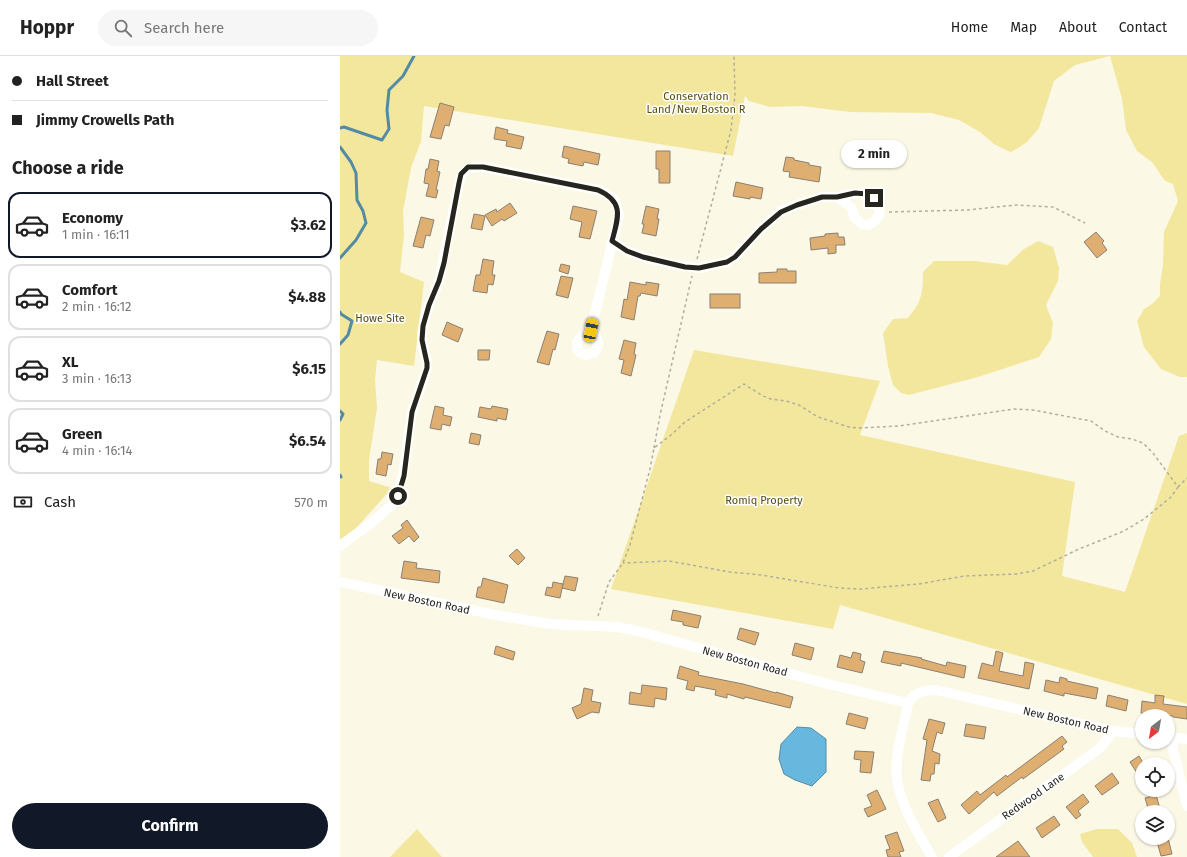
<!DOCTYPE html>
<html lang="en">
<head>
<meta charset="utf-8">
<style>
  body { margin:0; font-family:"Fira Sans",sans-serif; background:#f6f6f6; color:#222; height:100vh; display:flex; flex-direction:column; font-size:15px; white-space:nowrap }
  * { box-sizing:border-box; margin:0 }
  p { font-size:13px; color:#767676 }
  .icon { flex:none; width:22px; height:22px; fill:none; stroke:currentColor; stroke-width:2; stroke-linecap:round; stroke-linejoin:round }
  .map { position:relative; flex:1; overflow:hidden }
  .drawer { display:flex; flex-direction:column; background:#fff; width:340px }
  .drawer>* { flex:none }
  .guide { display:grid; align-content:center; height:88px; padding:0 12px; background:#fff }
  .needle { width:26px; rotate:211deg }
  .buttons { position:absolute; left:795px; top:653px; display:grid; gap:8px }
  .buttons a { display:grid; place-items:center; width:40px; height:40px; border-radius:50%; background:#fff; box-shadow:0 1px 3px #0004; font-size:20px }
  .end { position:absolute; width:18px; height:18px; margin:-9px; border:5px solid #26251e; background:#fff; box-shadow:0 0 0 2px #fff }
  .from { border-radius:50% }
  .bubble { position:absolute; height:28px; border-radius:14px; background:#fff; box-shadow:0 1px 3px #0004; font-size:13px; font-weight:700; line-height:28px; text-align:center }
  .car { position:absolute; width:12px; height:24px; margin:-12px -6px; border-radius:5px; box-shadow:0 0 3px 1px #0007; background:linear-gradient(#f5c518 24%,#345 0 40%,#f5c518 0 76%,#345 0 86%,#f5c518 0) }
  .guide b { display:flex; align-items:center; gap:14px; height:38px; font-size:15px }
  .guide b+b { border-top:1px solid #e0e0e0 }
  .guide i { width:10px; height:10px; background:#222 }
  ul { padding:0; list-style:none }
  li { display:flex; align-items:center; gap:12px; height:66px; margin:0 8px 6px; padding:0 4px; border:2px solid #e0e0e0; border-radius:12px }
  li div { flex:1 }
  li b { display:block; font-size:15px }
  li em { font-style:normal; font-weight:700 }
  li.current { border-color:#111827 }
  li>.icon { width:36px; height:36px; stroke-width:1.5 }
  h2 { padding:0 12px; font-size:18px; line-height:48px }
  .pay { display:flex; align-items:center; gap:10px; height:44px; padding:0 12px; font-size:15px }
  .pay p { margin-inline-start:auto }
  .button { display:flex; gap:8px; margin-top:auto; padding:8px 12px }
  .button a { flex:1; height:46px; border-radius:24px; background:#111827; color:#fff; font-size:16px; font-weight:700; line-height:46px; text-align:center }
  header { display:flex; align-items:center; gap:24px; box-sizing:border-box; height:56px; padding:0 20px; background:#fff; border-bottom:1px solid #e0e0e0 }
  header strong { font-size:19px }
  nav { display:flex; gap:22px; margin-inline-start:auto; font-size:14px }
  .search { width:280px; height:36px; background:#f6f6f6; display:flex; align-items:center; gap:10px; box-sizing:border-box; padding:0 14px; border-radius:22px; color:#767676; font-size:15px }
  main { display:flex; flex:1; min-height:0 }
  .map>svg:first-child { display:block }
  .green { fill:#f3e79e }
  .water { fill:#68b7de; stroke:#548ba4 }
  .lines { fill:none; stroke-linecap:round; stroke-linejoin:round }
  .stream { stroke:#548ba4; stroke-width:3 }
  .building { fill:#dfaf72; stroke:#8b8072 }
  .path { stroke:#b0ae9f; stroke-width:1.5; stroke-dasharray:3 3; stroke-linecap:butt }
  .minor { stroke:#fff; stroke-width:10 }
  .route { stroke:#26251e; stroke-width:5 }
  .labels { text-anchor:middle; stroke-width:3; stroke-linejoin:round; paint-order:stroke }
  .park-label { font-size:11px; fill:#564d13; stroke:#fff }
  .street-label { font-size:11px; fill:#26251e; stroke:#fff }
</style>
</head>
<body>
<header>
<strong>Hoppr</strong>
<div class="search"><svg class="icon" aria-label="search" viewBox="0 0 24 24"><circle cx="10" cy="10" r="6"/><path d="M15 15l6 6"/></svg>Search here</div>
<nav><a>Home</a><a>Map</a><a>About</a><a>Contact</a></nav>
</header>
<main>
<section class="drawer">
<div class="guide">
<b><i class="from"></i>Hall Street</b>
<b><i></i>Jimmy Crowells Path</b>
</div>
<h2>Choose a ride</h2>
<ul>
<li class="current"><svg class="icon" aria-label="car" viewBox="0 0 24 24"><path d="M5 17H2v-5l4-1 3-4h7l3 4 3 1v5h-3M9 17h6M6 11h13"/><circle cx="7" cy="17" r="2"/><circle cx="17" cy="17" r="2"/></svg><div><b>Economy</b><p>1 min · 16:11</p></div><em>$3.62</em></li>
<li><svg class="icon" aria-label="car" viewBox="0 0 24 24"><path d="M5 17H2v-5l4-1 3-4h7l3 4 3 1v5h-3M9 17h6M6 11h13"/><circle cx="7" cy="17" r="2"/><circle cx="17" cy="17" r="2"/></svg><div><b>Comfort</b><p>2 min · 16:12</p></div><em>$4.88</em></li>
<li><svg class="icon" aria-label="car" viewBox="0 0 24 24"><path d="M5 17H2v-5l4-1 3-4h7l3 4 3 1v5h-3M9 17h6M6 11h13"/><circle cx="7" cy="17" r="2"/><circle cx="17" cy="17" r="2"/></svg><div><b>XL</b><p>3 min · 16:13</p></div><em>$6.15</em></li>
<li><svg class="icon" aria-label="car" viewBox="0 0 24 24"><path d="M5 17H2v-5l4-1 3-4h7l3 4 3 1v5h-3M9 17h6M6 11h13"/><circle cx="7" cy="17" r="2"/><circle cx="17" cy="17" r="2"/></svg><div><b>Green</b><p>4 min · 16:14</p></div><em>$6.54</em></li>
</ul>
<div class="pay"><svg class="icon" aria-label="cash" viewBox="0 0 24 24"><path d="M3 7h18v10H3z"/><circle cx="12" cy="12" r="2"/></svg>Cash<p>570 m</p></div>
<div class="button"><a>Confirm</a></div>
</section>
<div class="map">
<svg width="847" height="801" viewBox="0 0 847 801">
  <rect width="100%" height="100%" fill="#fbf8e5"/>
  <g class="green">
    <path d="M0,0H847V321H840L821,313L804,291L797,265L804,253L812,248L820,240V228L823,209L824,176L838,145L833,128L825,125L812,106L797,95L786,74L782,43L770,0L735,9L714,25L699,72L687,86L678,92L671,96L666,94L654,88L640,76L619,64L591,57L510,56L462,50L430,51L409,45L405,40L393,100L84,50L81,85L71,112L63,155L64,179L60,216L84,226L74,310L37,304L35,324L37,352L29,404V425L52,432L0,490Z"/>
    <path d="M698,185L713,191L719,212L718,225L706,249L713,267L711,283L699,301L638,321L569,339L561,337L553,329L548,310L543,277L553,263L568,262C582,245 583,237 583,216L594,205H635L667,209L684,193Z"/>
    <path d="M354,294L540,325L520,379L735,426L722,520L785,536L839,380L847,377V648L500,549L493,573L271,533Z"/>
    <path d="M77,773L102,801H50Z"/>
    <path d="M757,773H778L792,787L797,801H753L742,786L740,778Z"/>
  </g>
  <path class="water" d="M457,671L471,672L486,683V716L472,730L455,724L444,718L439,703L441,688Z"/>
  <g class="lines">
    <g class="stream">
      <path d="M0,72L4,71L42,84L49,73L47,54L49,34L63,20L74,0"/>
      <path d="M0,91L11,106L16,117L17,144L23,155L26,167L16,184L0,202"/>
      <path d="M0,256L1,258L12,265L8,279L0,288"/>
      <path d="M0,355L3,358L0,364"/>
      <path d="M0,419L1,421H0"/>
    </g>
  </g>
  <g class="building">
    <path d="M100,47L114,51L109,70L105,69L101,83L90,81Z"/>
    <path d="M156,71L168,74L167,77L184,81L181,93L166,90L167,85L154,83Z"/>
    <path d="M224,90L260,98L258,109L244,106L243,110L228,107L229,103L222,101Z"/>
    <path d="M316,95H330V127H319V113H316Z"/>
    <path d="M446,101L454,102V104L469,107V109L481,111L479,126L449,121L450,116L443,115Z"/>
    <path d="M90,103L99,105L97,115L100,116L96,134H98L96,142L86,140L89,128L84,127L86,113H88Z"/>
    <path d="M396,126L423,132L421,143L410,141V143L393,140Z"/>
    <path d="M170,147L177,157L164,165L162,163L152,170L145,159L156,153L157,156Z"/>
    <path d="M233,150L257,155L250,183L239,181L242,166L230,163Z"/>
    <path d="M306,150L319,153L317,163H319L316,180L302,177L304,168H302Z"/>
    <path d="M134,158L145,160L142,174L131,172Z"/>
    <path d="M81,161L94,164L90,180L86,179L83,192L73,190Z"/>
    <path d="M756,176L764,185L762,187L767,194L757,202L744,186Z"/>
    <path d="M498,177V181H504L505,189H496V197L488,198V192L471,194L470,182L485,180V178Z"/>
    <path d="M143,203L154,205L152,219H155L153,229L148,228L147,237L133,235L136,219H140Z"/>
    <path d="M221,208L230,210L228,218L219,215Z"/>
    <path d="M437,213H447V215H456V227H419V217L437,216Z"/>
    <path d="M221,220L233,222L228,242L216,239Z"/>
    <path d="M290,226L306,229V226L319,228L317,240L301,237L300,240H298L294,264L281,261L284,243L287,244Z"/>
    <rect x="370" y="238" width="30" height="14"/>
    <path d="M107,266L123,273L118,286L102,279Z"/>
    <path d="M207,275L219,278L215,294L213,293L209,309L197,306Z"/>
    <path d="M284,284L296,287L294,298L296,299L291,320L281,317L284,304L279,303Z"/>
    <path d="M138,294H150L149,304H138Z"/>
    <path d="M95,350L104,352L103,359L112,361L110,370L102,368L101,374L90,372Z"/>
    <path d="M152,350L168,353L166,364L157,362V365L138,361L140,351L151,353Z"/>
    <path d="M131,377L141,379L139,389L129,387Z"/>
    <path d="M42,396L53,398L51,409L48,408L46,420L36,418L38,403H41Z"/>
    <path d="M67,464L79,481L74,486L69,480L59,488L52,480L63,472L61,469Z"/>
    <path d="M177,493L185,502L178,509L169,500Z"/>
    <path d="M64,505L77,507L76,512L100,515L99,527L61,522Z"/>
    <path d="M225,520L238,522L235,535L222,532Z"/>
    <path d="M143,522L168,529L164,547L136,541L138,531H141Z"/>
    <path d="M213,526L223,528L220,542L205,539L207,531L212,532Z"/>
    <path d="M333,554L361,560L358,572L343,569V566L331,564Z"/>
    <path d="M400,572L419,577L415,589L397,583Z"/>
    <path d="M455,587L474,592L471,604L452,599Z"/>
    <path d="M156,590L175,596L173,604L154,598Z"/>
    <path d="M544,595L582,602L581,603L606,610L607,606L626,610L624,622L561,607V610L541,606Z"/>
    <path d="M656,595L663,597L659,615L683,620L685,606L694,608L689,633L638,622L642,607L653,610Z"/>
    <path d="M513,596L521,598L520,604L525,606L522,617L497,611L500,599L511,602Z"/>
    <path d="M340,610L359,616L358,619L403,628L436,637V636L453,641L450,652L405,641L404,643L387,638V642L375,639L376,634L355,630L354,635L346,633L348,625L337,622Z"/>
    <path d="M720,621L727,623V625L758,632L756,643L724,637V640L704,635L706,624L719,627Z"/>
    <path d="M302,629L327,632L326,644L315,642L314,651L289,648L290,636L301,638Z"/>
    <path d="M244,632L253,634L251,645L261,647L259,657L252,656L237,663L232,652L241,648Z"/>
    <path d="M768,639L788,644L786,655L766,650Z"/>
    <path d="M815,639L824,640L823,648L847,651V663L833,661V660L801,657L802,645L815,647Z"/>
    <path d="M509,657L528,662L525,673L506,668Z"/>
    <path d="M589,663L605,667L602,678L597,676L592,695L600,698L599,708L595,707L594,718H591L590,725L581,724L587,684L583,683Z"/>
    <path d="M626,668L646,671L644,683L624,680Z"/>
    <path d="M722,680L727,686L722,690L724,693L683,723L682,721L657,740L654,736L629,758L621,749L637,735L640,739L666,719L667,721Z"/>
    <path d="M515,695L534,696L531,717L520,716L521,704L514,703Z"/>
    <path d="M799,700L802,705V725L790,706Z"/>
    <path d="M772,717L779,727L762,739L755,730Z"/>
    <path d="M537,734L546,753L528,761L524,753L532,750L527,739Z"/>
    <path d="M743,738L749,746L738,755L741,759L736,763L726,751Z"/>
    <path d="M816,739L821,756H809L805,742Z"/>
    <path d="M598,743L606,762L598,766L588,747Z"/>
    <path d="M714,760L720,769L702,782L696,772Z"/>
    <path d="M557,776L564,795L559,796L561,801H548L546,794L550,793L545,780Z"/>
    <path d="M816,782H828L832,798L821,800Z"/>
    <path d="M678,785L690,801H656Z"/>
  </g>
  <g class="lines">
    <g class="path">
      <path d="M549,156L627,154L676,149L713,151L745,167"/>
      <path d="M357,203L391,74L395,39L394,0"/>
      <path d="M314,392L320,359L352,220"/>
      <path d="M838,431L847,422"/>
      <path d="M258,560L269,526L283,507L290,489L310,413L314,392L331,379L345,366L404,328L423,340L431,343L446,345L459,349L478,361L509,371L519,372L559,370L674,353L693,354L751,365L765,375L778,381L792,383L803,387L813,397L838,431L831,441L804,463L784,475L739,493L693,515L676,518L624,520L579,528L521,533L499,532L422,519L390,516L329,505L283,507"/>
    </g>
    <g class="minor">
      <path d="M272,185L287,195L303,201L330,208L359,212L387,206L395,201L421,173L441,155L457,149L482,141H497L511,151L515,162L522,168L528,169L535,165L539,159L540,150C527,132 516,137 497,141"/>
      <path d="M0,490L30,468L46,454L53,448L57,439L63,420L72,356L87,312C88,302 83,293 82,284C82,263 91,244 99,225L119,127C124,111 127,112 143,111L258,134L265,137L274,143L277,151L279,159L251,274L246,276L237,286V293L239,296L246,299L254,297C261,289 258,281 251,274"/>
      <path d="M0,526L151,558L209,568L277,571L298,575L488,628L568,647C575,636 583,634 596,634L772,675L802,678"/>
      <path d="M568,647C564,671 554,699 557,723C561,751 578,777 592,801"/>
      <path d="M828,681L847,683"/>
      <path d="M833,682V693L847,750"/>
      <path d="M609,801L760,692L769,681L772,675"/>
    </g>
  </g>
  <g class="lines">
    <path class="route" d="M58,440L64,420L72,356L87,312V307L82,284L83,270L89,249L99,225L104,207L119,127L121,118L128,111H143L258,134C285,146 278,162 272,185L287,195L303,201L345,211L359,212L387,206L395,201L421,173L441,156L457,149L482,141H497L515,137L527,138L534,142"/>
  </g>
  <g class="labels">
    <g class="park-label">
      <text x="356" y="44">Conservation<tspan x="356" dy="13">Land/New Boston R</tspan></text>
      <text x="40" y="266">Howe Site</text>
      <text x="424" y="448">Romiq Property</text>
    </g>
    <g class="street-label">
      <text transform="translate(87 545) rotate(12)" y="4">New Boston Road</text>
      <text transform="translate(405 605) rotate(15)" y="4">New Boston Road</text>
      <text transform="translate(726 664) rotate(13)" y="4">New Boston Road</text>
      <text transform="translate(693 740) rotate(-35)" y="4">Redwood Lane</text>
    </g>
  </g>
</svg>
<div class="buttons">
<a><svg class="needle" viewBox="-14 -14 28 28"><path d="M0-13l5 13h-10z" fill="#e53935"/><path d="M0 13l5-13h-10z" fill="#767676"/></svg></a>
<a><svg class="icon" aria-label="locate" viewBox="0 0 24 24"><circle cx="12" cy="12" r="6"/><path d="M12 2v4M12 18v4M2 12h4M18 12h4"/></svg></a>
<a><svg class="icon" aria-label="layers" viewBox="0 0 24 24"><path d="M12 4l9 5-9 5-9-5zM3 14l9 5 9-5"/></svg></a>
</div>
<i class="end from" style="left:58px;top:440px"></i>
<i class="end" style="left:534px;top:142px"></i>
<div class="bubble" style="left:501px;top:84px;width:66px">2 min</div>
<i class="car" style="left:251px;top:274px;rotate:11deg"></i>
</div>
</main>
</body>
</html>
